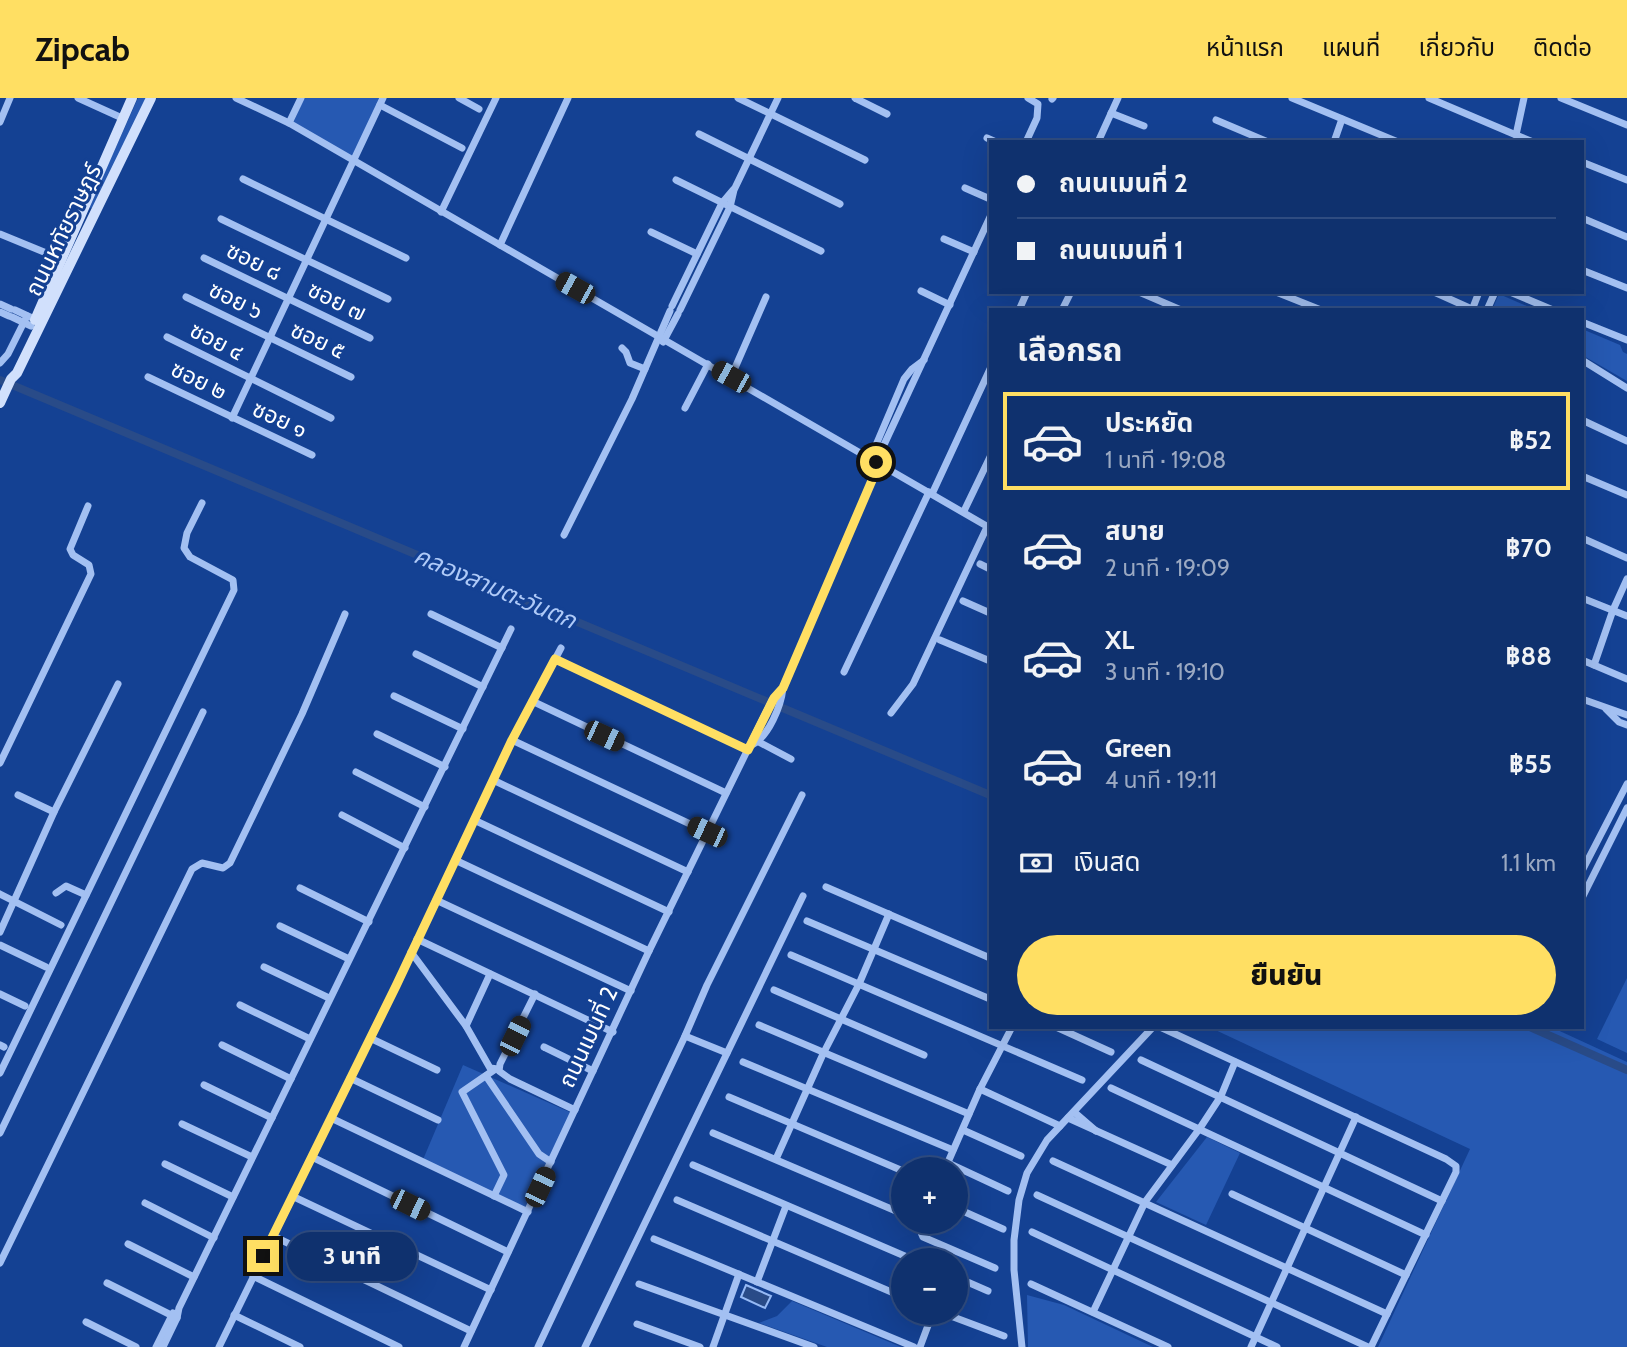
<!DOCTYPE html>
<html lang="th">
<head>
<meta charset="utf-8">
<style>
  body { margin:0; font-family:Cabin,"Noto Sans Thai",sans-serif; background:#183973; color:#f1f3f6; height:100vh; display:flex; flex-direction:column; font-size:26px; white-space:nowrap }
  * { box-sizing:border-box; margin:0 }
  p { font-size:23px; color:#9ba9c2 }
  .icon { flex:none; width:38px; height:38px; fill:none; stroke:currentColor; stroke-width:2; stroke-linecap:round; stroke-linejoin:round }
  .map { position:relative; flex:1; overflow:hidden }
  .drawer { position:absolute; left:989px; top:210px; width:595px; height:721px; display:flex; flex-direction:column; background:#0f316e; border-radius:0px; box-shadow:0 7px 28px #0002,0 0 0 2px #2f4c81 }
  .drawer>* { flex:none }
  .guide { position:absolute; left:989px; top:42px; width:595px; height:154px; border-radius:0px; box-shadow:0 7px 28px #0002,0 0 0 2px #2f4c81; display:grid; align-content:center; height:154px; padding:0 28px; background:#0f316e }
  .fabs { position:absolute; left:891px; top:1059px; display:grid; gap:14px }
  .fabs a { display:grid; place-items:center; width:77px; height:77px; border-radius:50%; background:#0f316e; box-shadow:0 7px 28px #0002,0 0 0 2px #2f4c81; font-size:35px }
  .end { position:absolute; width:32px; height:32px; margin:-16px; border:9px solid #ffdf63; background:#111; box-shadow:0 0 0 4px #111 }
  .from { border-radius:50% }
  .bubble { position:absolute; height:49px; border-radius:24px; background:#0f316e; box-shadow:0 7px 28px #0002,0 0 0 2px #2f4c81; font-size:23px; font-weight:800; line-height:49px; text-align:center }
  .car { position:absolute; width:21px; height:42px; margin:-21px -10px; border-radius:9px; box-shadow:0 0 5px 2px #0007; background:linear-gradient(#222 24%,#8ab4d8 0 40%,#222 0 76%,#8ab4d8 0 86%,#222 0) }
  .guide b { display:flex; align-items:center; gap:24px; height:66px; font-size:26px }
  .guide b+b { border-top:2px solid #2f4c81 }
  .guide i { width:18px; height:18px; background:#f1f3f6 }
  ul { padding:0; list-style:none }
  li { display:flex; align-items:center; gap:21px; height:98px; margin:0 14px 10px; padding:0 14px; border:4px solid transparent; border-radius:0px }
  li div { flex:1 }
  li b { display:block; font-size:26px }
  li em { font-style:normal; font-weight:800 }
  li.active { border-color:#ffdf63 }
  li>.icon { width:63px; height:63px; stroke-width:1.5 }
  h2 { padding:0 28px; font-size:32px; line-height:84px }
  .pay { display:flex; align-items:center; gap:18px; height:77px; padding:0 28px; font-size:26px }
  .pay p { margin-inline-start:auto }
  .action { display:flex; gap:14px; margin-top:auto; padding:14px 28px }
  .action a { flex:1; height:80px; border-radius:42px; background:#ffdf63; color:#111; font-size:28px; font-weight:800; line-height:80px; text-align:center }
  header { display:flex; align-items:center; gap:42px; box-sizing:border-box; height:98px; padding:0 35px; background:#ffdf63; color:#111 }
  header strong { font-size:33px }
  nav { display:flex; gap:38px; margin-inline-start:auto; font-size:24px }
  .map>svg:first-child { display:block }
  .green { fill:#2659b2 }
  .water { fill:#294b88; stroke:#95b9f5; stroke-width:2 }
  .lines { fill:none; stroke-linecap:round; stroke-linejoin:round }
  .canal { stroke:#294b88; stroke-width:8 }
  .street { stroke:#a3c0f2; stroke-width:7 }
  .secondary { stroke:#d1e0fc; stroke-width:10 }
  .route { stroke:#ffdf63; stroke-width:9 }
  .labels { text-anchor:middle; stroke-width:6; stroke-linejoin:round; paint-order:stroke }
  .street-label { font-size:23px; fill:#fff; stroke:#144193 }
  .water-label { font-size:24px; font-style:italic; fill:#afcaf8; stroke:#144193 }
</style>
</head>
<body>
<header>
<strong>Zipcab</strong>
<nav><a>หน้าแรก</a><a>แผนที่</a><a>เกี่ยวกับ</a><a>ติดต่อ</a></nav>
</header>
<div class="map">
<svg width="1627" height="1249" viewBox="0 0 1627 1249">
  <rect width="100%" height="100%" fill="#144193"/>
  <g class="green">
    <path d="M138,0H147L93,110H91L89,109Z"/>
    <path d="M304,0H384L355,61L292,27Z"/>
    <path d="M1499,196L1536,212H1492Z"/>
    <path d="M1582,231L1620,247L1623,254L1627,256V283L1582,257Z"/>
    <path d="M1627,880V955L1597,941Z"/>
    <path d="M1209,929H1551L1627,964V1249H1378L1470,1051Z"/>
    <path d="M463,967L574,1016L528,1112L422,1064Z"/>
    <path d="M1207,1039L1240,1055L1206,1127L1156,1104Z"/>
    <path d="M1027,1197L1064,1207L1153,1249H1028Z"/>
    <path d="M792,1203L901,1249H827L759,1225L777,1218Z"/>
  </g>
  <path class="water" d="M746,1187L771,1198L765,1210L741,1199Z"/>
  <g class="lines">
    <g class="canal">
      <path d="M0,282L990,697"/>
      <path d="M1530,929L1627,972"/>
    </g>
    <g class="street">
      <path d="M78,0L122,20"/>
      <path d="M236,0L289,25L990,430"/>
      <path d="M459,0L479,11"/>
      <path d="M738,0L865,62"/>
      <path d="M855,0L887,16"/>
      <path d="M1292,0L1398,44"/>
      <path d="M1429,0L1516,37"/>
      <path d="M1524,0L1516,37L1533,44"/>
      <path d="M1561,0L1627,27"/>
      <path d="M1052,1L1053,0"/>
      <path d="M380,7L462,50"/>
      <path d="M1111,15L1144,28"/>
      <path d="M1216,22L1268,44"/>
      <path d="M0,24L10,0"/>
      <path d="M289,25L301,0"/>
      <path d="M699,36L840,106"/>
      <path d="M987,40L996,44"/>
      <path d="M1026,44L1037,20L1038,6L1028,0"/>
      <path d="M1098,44L1118,0"/>
      <path d="M1334,44L1342,21"/>
      <path d="M1582,64L1627,82"/>
      <path d="M243,81L406,160"/>
      <path d="M676,82L821,153"/>
      <path d="M965,90L990,101"/>
      <path d="M441,114L496,0"/>
      <path d="M1582,120L1627,139"/>
      <path d="M221,121L388,201"/>
      <path d="M651,134L697,156"/>
      <path d="M0,136L61,161"/>
      <path d="M944,141L974,154"/>
      <path d="M500,147L568,0"/>
      <path d="M204,160L370,240"/>
      <path d="M1582,172L1627,190"/>
      <path d="M921,193L950,207"/>
      <path d="M1139,194L1181,212"/>
      <path d="M1276,194L1321,212"/>
      <path d="M1434,194L1474,212"/>
      <path d="M1510,194L1553,212"/>
      <path d="M186,199L351,279"/>
      <path d="M0,206L11,211"/>
      <path d="M672,208L722,105L733,92"/>
      <path d="M15,212L30,219"/>
      <path d="M680,212L730,109L734,92L778,0"/>
      <path d="M1019,212L1027,194"/>
      <path d="M1062,212L1071,194"/>
      <path d="M1472,212L1479,194"/>
      <path d="M1487,212L1495,194"/>
      <path d="M0,214L9,218"/>
      <path d="M12,219L31,228"/>
      <path d="M1582,224L1627,242"/>
      <path d="M167,239L331,320"/>
      <path d="M663,244L678,216"/>
      <path d="M622,250L626,254L630,265L645,271"/>
      <path d="M1582,262L1627,290"/>
      <path d="M0,265L8,256L27,218"/>
      <path d="M148,279L312,357"/>
      <path d="M731,279L766,199"/>
      <path d="M685,310L708,266"/>
      <path d="M232,320L383,0"/>
      <path d="M1582,322L1627,343"/>
      <path d="M870,361L904,281L912,271L924,262"/>
      <path d="M876,364L990,119"/>
      <path d="M1582,378L1627,397"/>
      <path d="M932,396L990,271"/>
      <path d="M964,413L990,359"/>
      <path d="M564,437L632,301L670,213"/>
      <path d="M1582,440L1627,460"/>
      <path d="M980,466L990,471"/>
      <path d="M1582,500L1627,518"/>
      <path d="M963,503L990,515"/>
      <path d="M431,516L502,550"/>
      <path d="M940,542L990,563"/>
      <path d="M416,556L483,589"/>
      <path d="M555,561L748,652"/>
      <path d="M1582,562L1627,581"/>
      <path d="M1594,567L1613,512L1627,481"/>
      <path d="M844,574L929,394"/>
      <path d="M394,598L463,631"/>
      <path d="M1582,601L1627,617"/>
      <path d="M532,603L726,695"/>
      <path d="M1606,611L1619,624L1627,627"/>
      <path d="M891,615L913,586L987,429"/>
      <path d="M377,636L445,669"/>
      <path d="M512,642L707,734"/>
      <path d="M757,643L791,661"/>
      <path d="M752,647C769,638 781,608 783,590L879,366"/>
      <path d="M0,665L91,476L89,467L73,457L70,451L88,408"/>
      <path d="M356,674L425,709"/>
      <path d="M493,682L688,774"/>
      <path d="M18,697L54,714"/>
      <path d="M342,717L405,750"/>
      <path d="M474,722L669,814"/>
      <path d="M455,762L649,853"/>
      <path d="M1582,773L1627,686"/>
      <path d="M826,789L990,860"/>
      <path d="M300,790L369,824"/>
      <path d="M56,795L66,788L86,797"/>
      <path d="M0,796L61,827"/>
      <path d="M1582,800L1627,710"/>
      <path d="M436,802L631,893"/>
      <path d="M807,823L990,901"/>
      <path d="M280,828L349,861"/>
      <path d="M0,834L54,714L118,586"/>
      <path d="M417,841L613,934"/>
      <path d="M0,847L46,869"/>
      <path d="M411,854L466,928"/>
      <path d="M791,857L1082,982"/>
      <path d="M264,869L329,900"/>
      <path d="M490,876L466,928L490,970L498,971"/>
      <path d="M774,892L924,957"/>
      <path d="M0,896L25,908"/>
      <path d="M535,896L500,966L499,973L510,981L575,1012"/>
      <path d="M240,907L310,941"/>
      <path d="M759,927L969,1016"/>
      <path d="M1056,929L1111,954"/>
      <path d="M1160,929L1446,1061L1456,1068V1074L1371,1249"/>
      <path d="M685,938L727,955"/>
      <path d="M370,940L437,972"/>
      <path d="M0,947L4,949"/>
      <path d="M222,947L291,981"/>
      <path d="M544,949L593,973"/>
      <path d="M1141,962L1442,1103"/>
      <path d="M743,964L953,1052"/>
      <path d="M494,972L462,994L504,1077L494,1098"/>
      <path d="M0,975L234,492L233,482L190,459L184,450L187,435L202,405"/>
      <path d="M486,978L539,1056L551,1064"/>
      <path d="M350,980L438,1022"/>
      <path d="M204,987L272,1020"/>
      <path d="M1111,990L1426,1137"/>
      <path d="M980,991L1060,1028"/>
      <path d="M729,999L903,1073"/>
      <path d="M1074,1014L1096,1033"/>
      <path d="M331,1020L528,1114"/>
      <path d="M1068,1020L1172,1067"/>
      <path d="M182,1026L252,1059"/>
      <path d="M963,1032L1021,1058"/>
      <path d="M0,1035L203,614"/>
      <path d="M713,1035L903,1116"/>
      <path d="M312,1059L508,1154"/>
      <path d="M776,1061L823,956L859,886L889,816"/>
      <path d="M1053,1063L1387,1216"/>
      <path d="M948,1065L1008,1093"/>
      <path d="M165,1066L233,1099"/>
      <path d="M693,1067L914,1162"/>
      <path d="M945,1071L980,991L1012,929"/>
      <path d="M1232,1096L1406,1177"/>
      <path d="M1037,1097L1368,1249"/>
      <path d="M292,1098L491,1192"/>
      <path d="M677,1102L903,1199"/>
      <path d="M145,1105L214,1140"/>
      <path d="M956,1110L1003,1131"/>
      <path d="M923,1124L920,1132L923,1139L995,1170"/>
      <path d="M1032,1134L1277,1249"/>
      <path d="M273,1138L471,1233"/>
      <path d="M654,1141L914,1249"/>
      <path d="M128,1146L194,1179"/>
      <path d="M0,1165L192,771L202,765L223,770L230,765L302,616L345,516"/>
      <path d="M253,1178L399,1249"/>
      <path d="M956,1179L988,1193"/>
      <path d="M757,1184L786,1108"/>
      <path d="M107,1185L177,1220"/>
      <path d="M639,1186L814,1249"/>
      <path d="M1031,1186L1168,1249"/>
      <path d="M940,1214L1004,1238"/>
      <path d="M1093,1214L1145,1104L1200,1030L1221,998L1235,964"/>
      <path d="M234,1217L300,1249"/>
      <path d="M86,1224L136,1249"/>
      <path d="M637,1226L700,1249"/>
      <path d="M156,1249L173,1215"/>
      <path d="M163,1249L177,1220L179,1210L511,531"/>
      <path d="M219,1249L396,888L512,642L561,550"/>
      <path d="M464,1249L649,853L772,602L783,590"/>
      <path d="M538,1249L685,938L707,887L802,697"/>
      <path d="M585,1249L803,798"/>
      <path d="M713,1249L739,1176"/>
      <path d="M920,1249L933,1214"/>
      <path d="M1022,1249L1014,1172V1142L1019,1102L1027,1075L1047,1042L1153,929"/>
      <path d="M1251,1249L1356,1019"/>
    </g>
    <g class="secondary">
      <path d="M35,222L132,0"/>
      <path d="M0,305L11,281L17,275L151,0"/>
    </g>
  </g>
  <g class="lines">
    <path class="route" d="M263,1158L396,888L512,642L555,561L748,652L774,600L783,590L879,366L876,364"/>
  </g>
  <g class="labels">
    <g class="street-label">
      <text transform="translate(63 132) rotate(-64)" y="8">ถนนหทัยราษฎร์</text>
      <text transform="translate(254 163) rotate(26)" y="8">ซอย ๘</text>
      <text transform="translate(236 202) rotate(26)" y="8">ซอย ๖</text>
      <text transform="translate(337 203) rotate(26)" y="8">ซอย ๗</text>
      <text transform="translate(318 242) rotate(25)" y="8">ซอย ๕</text>
      <text transform="translate(217 243) rotate(27)" y="8">ซอย ๔</text>
      <text transform="translate(199 282) rotate(26)" y="8">ซอย ๒</text>
      <text transform="translate(280 321) rotate(25)" y="8">ซอย ๑</text>
      <text transform="translate(588 939) rotate(-65)" y="8">ถนนเมนที่ 2</text>
    </g>
    <g class="water-label">
      <text transform="translate(495 490) rotate(23)" y="8">คลองสามตะวันตก</text>
    </g>
  </g>
</svg>
<div class="fabs">
<a>+</a>
<a>−</a>
</div>
<i class="end from" style="left:876px;top:364px"></i>
<i class="end" style="left:263px;top:1158px"></i>
<div class="bubble" style="left:287px;top:1134px;width:130px">3 นาที</div>
<i class="car" style="left:575px;top:190px;rotate:299deg"></i>
<i class="car" style="left:731px;top:279px;rotate:299deg"></i>
<i class="car" style="left:604px;top:638px;rotate:115deg"></i>
<i class="car" style="left:707px;top:734px;rotate:295deg"></i>
<i class="car" style="left:515px;top:938px;rotate:26deg"></i>
<i class="car" style="left:540px;top:1089px;rotate:25deg"></i>
<i class="car" style="left:410px;top:1107px;rotate:116deg"></i>
<div class="guide">
<b><i class="from"></i>ถนนเมนที่ 2</b>
<b><i></i>ถนนเมนที่ 1</b>
</div>
<section class="drawer">
<h2>เลือกรถ</h2>
<ul>
<li class="active"><svg class="icon" aria-label="car" viewBox="0 0 24 24"><path d="M5 17H2v-5l4-1 3-4h7l3 4 3 1v5h-3M9 17h6M6 11h13"/><circle cx="7" cy="17" r="2"/><circle cx="17" cy="17" r="2"/></svg><div><b>ประหยัด</b><p>1 นาที · 19:08</p></div><em>฿52</em></li>
<li><svg class="icon" aria-label="car" viewBox="0 0 24 24"><path d="M5 17H2v-5l4-1 3-4h7l3 4 3 1v5h-3M9 17h6M6 11h13"/><circle cx="7" cy="17" r="2"/><circle cx="17" cy="17" r="2"/></svg><div><b>สบาย</b><p>2 นาที · 19:09</p></div><em>฿70</em></li>
<li><svg class="icon" aria-label="car" viewBox="0 0 24 24"><path d="M5 17H2v-5l4-1 3-4h7l3 4 3 1v5h-3M9 17h6M6 11h13"/><circle cx="7" cy="17" r="2"/><circle cx="17" cy="17" r="2"/></svg><div><b>XL</b><p>3 นาที · 19:10</p></div><em>฿88</em></li>
<li><svg class="icon" aria-label="car" viewBox="0 0 24 24"><path d="M5 17H2v-5l4-1 3-4h7l3 4 3 1v5h-3M9 17h6M6 11h13"/><circle cx="7" cy="17" r="2"/><circle cx="17" cy="17" r="2"/></svg><div><b>Green</b><p>4 นาที · 19:11</p></div><em>฿55</em></li>
</ul>
<div class="pay"><svg class="icon" aria-label="cash" viewBox="0 0 24 24"><path d="M3 7h18v10H3z"/><circle cx="12" cy="12" r="2"/></svg>เงินสด<p>1.1 km</p></div>
<div class="action"><a>ยืนยัน</a></div>
</section>
</div>
</body>
</html>
